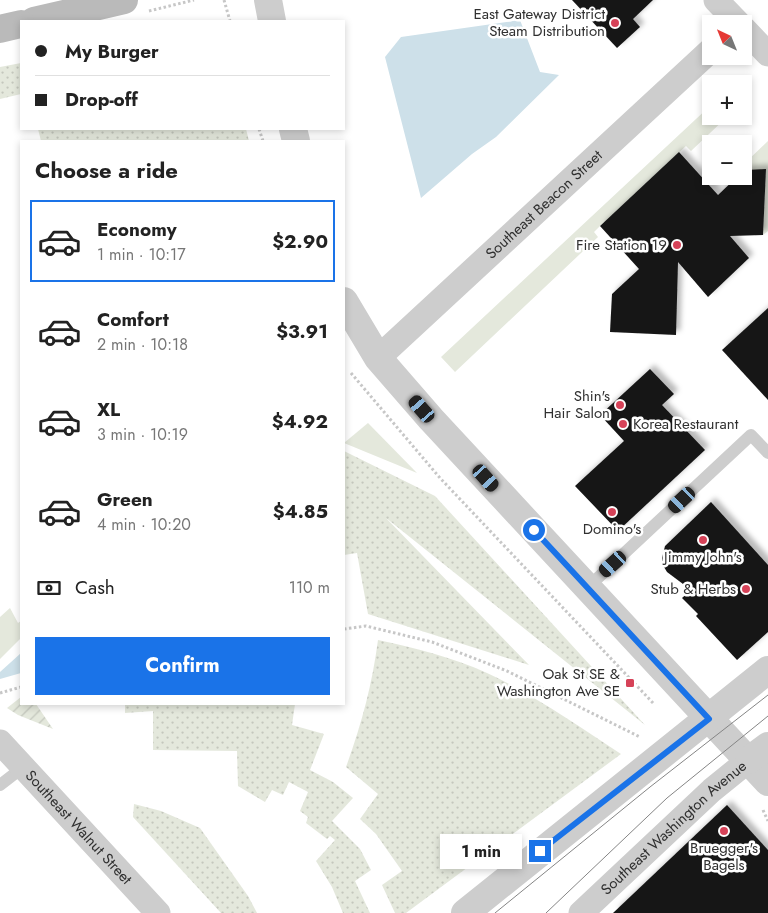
<!DOCTYPE html>
<html lang="en">
<head>
<meta charset="utf-8">
<style>
  body { margin:0; font-family:Jost,sans-serif; background:#f6f6f6; color:#222; height:100vh; display:flex; flex-direction:column; font-size:19px; white-space:nowrap }
  * { box-sizing:border-box; margin:0 }
  p { font-size:16px; color:#767676 }
  .icon { flex:none; width:28px; height:28px; fill:none; stroke:currentColor; stroke-width:2; stroke-linecap:round; stroke-linejoin:round }
  .map { position:relative; flex:1; overflow:hidden }
  .sheet { position:absolute; left:20px; top:140px; width:325px; height:565px; display:flex; flex-direction:column; background:#fff; border-radius:0px; box-shadow:0 2px 8px #0003 }
  .sheet>* { flex:none }
  .banner { position:absolute; left:20px; top:20px; width:325px; height:110px; border-radius:0px; box-shadow:0 2px 8px #0003; display:grid; align-content:center; height:110px; padding:0 15px; background:#fff }
  .needle { width:32px; rotate:317deg }
  .tools { position:absolute; left:702px; top:15px; display:grid; gap:10px }
  .tools a { display:grid; place-items:center; width:50px; height:50px; border-radius:0px; background:#fff; box-shadow:0 2px 8px #0003; font-size:25px }
  .end { position:absolute; width:22px; height:22px; margin:-11px; border:6px solid #1a73e8; background:#fff; box-shadow:0 0 0 2px #fff }
  .from { border-radius:50% }
  .bubble { position:absolute; height:35px; border-radius:0px; background:#fff; box-shadow:0 2px 8px #0003; font-size:16px; font-weight:700; line-height:35px; text-align:center }
  .car { position:absolute; width:15px; height:30px; margin:-15px -8px; border-radius:6px; box-shadow:0 0 4px 1px #0007; background:linear-gradient(#222 24%,#8ab4d8 0 40%,#222 0 76%,#8ab4d8 0 86%,#222 0) }
  .banner b { display:flex; align-items:center; gap:18px; height:48px; font-size:19px }
  .banner b+b { border-top:1px solid #e0e0e0 }
  .banner i { width:12px; height:12px; background:#222 }
  ul { padding:0; list-style:none }
  li { display:flex; align-items:center; gap:15px; height:82px; margin:0 10px 8px; padding:0 5px; border:2px solid transparent; border-radius:0px }
  li div { flex:1 }
  li b { display:block; font-size:19px }
  li em { font-style:normal; font-weight:700 }
  li.active { border-color:#1a73e8 }
  li>.icon { width:45px; height:45px; stroke-width:1.5 }
  h2 { padding:0 15px; font-size:22px; line-height:60px }
  .pay { display:flex; align-items:center; gap:12px; height:55px; padding:0 15px; font-size:19px }
  .pay p { margin-inline-start:auto }
  .action { display:flex; gap:10px; margin-top:auto; padding:10px 15px }
  .action a { flex:1; height:58px; border-radius:0px; background:#1a73e8; color:#fff; font-size:20px; font-weight:700; line-height:58px; text-align:center }
  .map>svg:first-child { display:block }
  .grass { fill:#e4e8dc }
  .park { fill:url(#park-dots) }
  .garden { fill:url(#garden-furrows) }
  .water { fill:#cde0e9 }
  .building { fill:#171717; filter:url(#shadow) }
  .lines { fill:none; stroke-linecap:round; stroke-linejoin:round }
  .path { stroke:#c7c7c7; stroke-width:3; stroke-dasharray:2.5 2.5; stroke-linecap:butt }
  .service { stroke:#cdcdcd; stroke-width:12 }
  .minor { stroke:#cdcdcd; stroke-width:25 }
  .tertiary { stroke:#cdcdcd; stroke-width:28 }
  .secondary { stroke:#bababa; stroke-width:28 }
  .tram { stroke:#858585; stroke-width:1 }
  .route { stroke:#1a73e8; stroke-width:6 }
  .poi-dot { fill:#d64258; stroke:#fff; stroke-width:2 }
  .labels { text-anchor:middle; stroke-width:5; stroke-linejoin:round; paint-order:stroke }
  .poi-label { font-size:15px; fill:#303030; stroke:#fff; text-anchor:end }
  .street-label { font-size:15px; fill:#303030; stroke:#fff }
</style>
</head>
<body>
<div class="map">
<svg width="768" height="913" viewBox="0 0 768 913">
  <defs>
    <pattern id="park-dots" width="8" height="8" patternUnits="userSpaceOnUse" patternTransform="scale(1.25)"><rect width="8" height="8" fill="#e4e8dc"/><path d="M2 2h.1M6 6h.1" fill="none" stroke="#c4c7bd" stroke-width="1.8" stroke-linecap="round"/></pattern>
    <pattern id="garden-furrows" width="10" height="10" patternUnits="userSpaceOnUse" patternTransform="scale(1.25)"><rect width="10" height="10" fill="#e4e8dc"/><path d="M-1 1l2-2M0 10L10 0M9 11l2-2" fill="none" stroke="#c4c7bd"/></pattern>
    <filter id="shadow"><feDropShadow dx="4.5" dy="-4.5" stdDeviation="2.5" flood-color="#0004"/></filter>
  </defs>
  <rect width="100%" height="100%" fill="#fff"/>
  <g class="grass">
    <path d="M711,105V116H728L691,151L686,146L600,226L594,232L598,237L455,372L441,357Z"/>
    <path d="M768,141V231L763,235L766,170L744,171V164Z"/>
    <path d="M368,423L417,473L344,443Z"/>
    <path d="M10,608L18,623L21,621V638L0,659V617Z"/>
  </g>
  <g class="park">
    <path d="M21,63V94L0,99V67Z"/>
    <path d="M38,129H246L249,141H41Z"/>
    <path d="M344,451L435,496L645,725L386,518L529,665L368,614L357,553L344,555Z"/>
    <path d="M378,640C415,648 452,657 487,673C534,695 577,725 621,754L406,913H395L382,885L402,871L376,834L360,819L378,794L346,767C362,723 372,685 378,640Z"/>
    <path d="M125,704H295L292,725L324,734L310,770L333,782L353,798L332,821L360,849L371,870L355,881L370,913H343L332,887L316,861L335,840L330,836L327,839L306,823L308,817L300,811L308,792L289,782L283,795L272,790L265,802L238,786L237,751L153,750V711L125,713Z"/>
    <path d="M134,804L161,811L200,828L248,896L257,913H221L133,817Z"/>
  </g>
  <path class="garden" d="M21,697V704H36L53,729L18,715L7,708Z"/>
  <g class="water">
    <path d="M520,20L540,72L559,75L496,137L472,154L421,198L385,57L401,37Z"/>
    <path d="M21,653V673L0,679V672Z"/>
  </g>
  <g class="building">
    <path d="M572,0H653L633,19L640,27L617,48Z"/>
    <path d="M679,152L718,195L738,176H744L745,170L766,169L763,235L730,236L749,258L708,297L678,262L676,335L610,332L612,294L639,269L600,226Z"/>
    <path d="M768,308V400L722,350Z"/>
    <path d="M650,369L674,394L662,405L705,450L618,531L575,486L624,441L600,415Z"/>
    <path d="M711,502L768,565V632L737,660L696,616L698,614L682,598L691,590L667,572L664,567L662,558L665,546Z"/>
    <path d="M727,805L768,850V913H613Z"/>
  </g>
  <g class="lines">
    <g class="path">
      <path d="M224,0L230,21"/>
      <path d="M149,11L194,0"/>
      <path d="M259,129L263,141"/>
      <path d="M351,373L440,478L654,704"/>
      <path d="M344,629L366,626L432,642L507,671L640,737"/>
      <path d="M0,693L21,687"/>
      <path d="M763,810L768,821"/>
    </g>
    <g class="service">
      <path d="M587,588L751,435L768,453"/>
      <path d="M0,785L22,768"/>
    </g>
    <g class="minor">
      <path d="M716,0L739,24"/>
      <path d="M744,29L768,54"/>
      <path id="s1" d="M378,358L711,50"/>
      <path id="s2" d="M0,742L158,913"/>
      <path id="s3" d="M581,913L712,790L749,760"/>
    </g>
    <g class="tertiary">
      <path d="M268,0L272,21"/>
      <path d="M293,129L296,141"/>
      <path d="M344,301L378,358L431,419L768,782"/>
      <path d="M749,760L768,746"/>
      <path d="M465,913L768,670"/>
    </g>
    <g class="secondary">
      <path d="M34,21L124,0"/>
      <path d="M0,29L21,24"/>
    </g>
    <g class="tram">
      <path d="M495,913L650,787L768,695"/>
      <path d="M546,913L667,798L768,716"/>
    </g>
  </g>
  <g class="lines">
    <path class="route" d="M534,530L709,719L540,851"/>
  </g>
  <g class="poi-dot">
    <circle cx="615" cy="23" r="5"/>
    <circle cx="677" cy="245" r="5"/>
    <circle cx="620" cy="405" r="5"/>
    <circle cx="623" cy="424" r="5"/>
    <circle cx="612" cy="512" r="5"/>
    <circle cx="703" cy="540" r="5"/>
    <circle cx="746" cy="589" r="5"/>
    <rect x="625" y="678" width="10" height="10" rx="2.5"/>
    <circle cx="724" cy="831" r="5"/>
  </g>
  <g class="labels">
    <g class="poi-label">
      <text x="605" y="19">East Gateway District<tspan x="605" dy="17">Steam Distribution</tspan></text>
      <text x="667" y="250">Fire Station 19</text>
      <text x="610" y="401">Shin's<tspan x="610" dy="17">Hair Salon</tspan></text>
      <text x="633" y="429" text-anchor="start">Korea Restaurant</text>
      <text x="612" y="534" text-anchor="middle">Domino's</text>
      <text x="703" y="562" text-anchor="middle">Jimmy John's</text>
      <text x="736" y="594">Stub &amp; Herbs</text>
      <text x="620" y="679">Oak St SE &amp;<tspan x="620" dy="17">Washington Ave SE</tspan></text>
      <text x="724" y="853" text-anchor="middle">Bruegger's<tspan x="724" dy="17">Bagels</tspan></text>
    </g>
    <g class="street-label">
      <text dy="5" stroke="none"><textPath href="#s1" startOffset="226">Southeast Beacon Street</textPath></text>
      <text dy="5" stroke="none"><textPath href="#s2" startOffset="116">Southeast Walnut Street</textPath></text>
      <text dy="5" stroke="none"><textPath href="#s3" startOffset="126">Southeast Washington Avenue</textPath></text>
    </g>
  </g>
</svg>
<div class="tools">
<a><svg class="needle" viewBox="-14 -14 28 28"><path d="M0-13l5 13h-10z" fill="#e53935"/><path d="M0 13l5-13h-10z" fill="#767676"/></svg></a>
<a>+</a>
<a>−</a>
</div>
<i class="end from" style="left:534px;top:530px"></i>
<i class="end" style="left:540px;top:851px"></i>
<div class="bubble" style="left:440px;top:834px;width:82px">1 min</div>
<i class="car" style="left:422px;top:409px;rotate:319deg"></i>
<i class="car" style="left:486px;top:478px;rotate:138deg"></i>
<i class="car" style="left:682px;top:500px;rotate:227deg"></i>
<i class="car" style="left:613px;top:564px;rotate:228deg"></i>
<div class="banner">
<b><i class="from"></i>My Burger</b>
<b><i></i>Drop-off</b>
</div>
<section class="sheet">
<h2>Choose a ride</h2>
<ul>
<li class="active"><svg class="icon" aria-label="car" viewBox="0 0 24 24"><path d="M5 17H2v-5l4-1 3-4h7l3 4 3 1v5h-3M9 17h6M6 11h13"/><circle cx="7" cy="17" r="2"/><circle cx="17" cy="17" r="2"/></svg><div><b>Economy</b><p>1 min · 10:17</p></div><em>$2.90</em></li>
<li><svg class="icon" aria-label="car" viewBox="0 0 24 24"><path d="M5 17H2v-5l4-1 3-4h7l3 4 3 1v5h-3M9 17h6M6 11h13"/><circle cx="7" cy="17" r="2"/><circle cx="17" cy="17" r="2"/></svg><div><b>Comfort</b><p>2 min · 10:18</p></div><em>$3.91</em></li>
<li><svg class="icon" aria-label="car" viewBox="0 0 24 24"><path d="M5 17H2v-5l4-1 3-4h7l3 4 3 1v5h-3M9 17h6M6 11h13"/><circle cx="7" cy="17" r="2"/><circle cx="17" cy="17" r="2"/></svg><div><b>XL</b><p>3 min · 10:19</p></div><em>$4.92</em></li>
<li><svg class="icon" aria-label="car" viewBox="0 0 24 24"><path d="M5 17H2v-5l4-1 3-4h7l3 4 3 1v5h-3M9 17h6M6 11h13"/><circle cx="7" cy="17" r="2"/><circle cx="17" cy="17" r="2"/></svg><div><b>Green</b><p>4 min · 10:20</p></div><em>$4.85</em></li>
</ul>
<div class="pay"><svg class="icon" aria-label="cash" viewBox="0 0 24 24"><path d="M3 7h18v10H3z"/><circle cx="12" cy="12" r="2"/></svg>Cash<p>110 m</p></div>
<div class="action"><a>Confirm</a></div>
</section>
</div>
</body>
</html>
